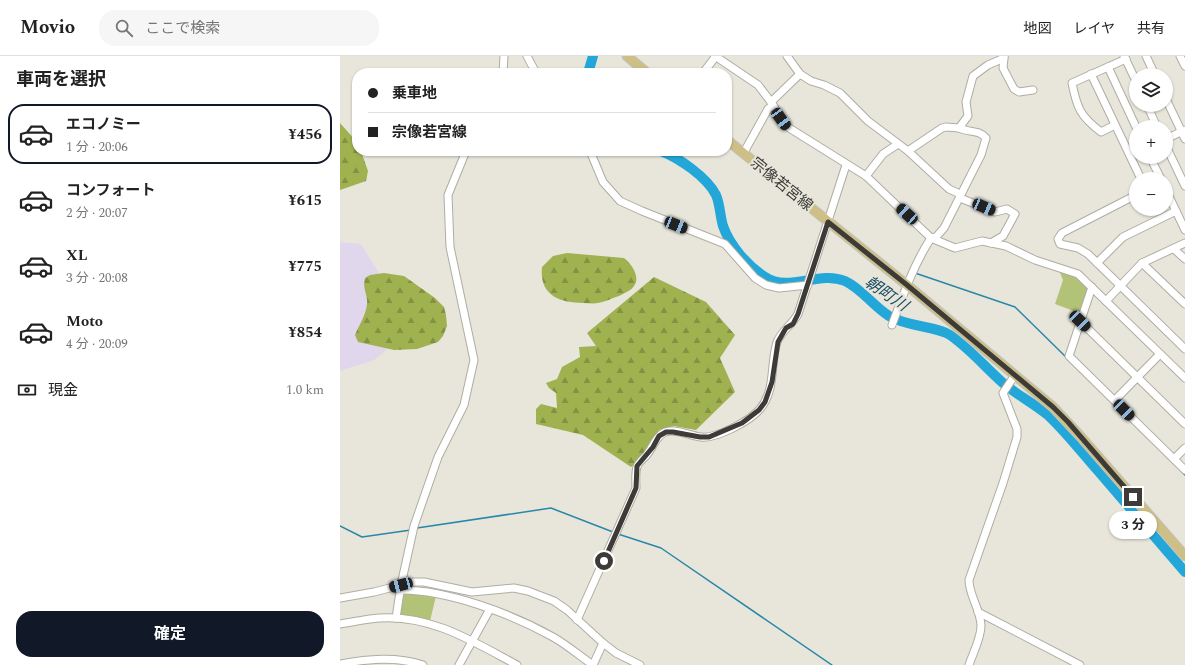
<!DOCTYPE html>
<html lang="ja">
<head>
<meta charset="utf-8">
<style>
  body { margin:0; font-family:Spectral,"Noto Sans JP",serif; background:#f6f6f6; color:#222; height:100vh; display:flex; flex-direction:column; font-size:15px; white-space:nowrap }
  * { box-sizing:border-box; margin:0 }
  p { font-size:13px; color:#767676 }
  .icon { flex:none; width:22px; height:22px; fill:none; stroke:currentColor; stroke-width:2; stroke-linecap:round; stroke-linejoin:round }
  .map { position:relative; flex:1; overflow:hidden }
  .drawer { display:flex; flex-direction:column; background:#fff; width:340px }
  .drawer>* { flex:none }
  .banner { position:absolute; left:12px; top:12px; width:380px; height:88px; border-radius:16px; box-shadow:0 1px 3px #0004; display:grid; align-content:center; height:88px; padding:0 16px; background:#fff }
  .controls { position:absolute; left:789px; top:12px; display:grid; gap:8px }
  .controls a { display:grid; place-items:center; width:44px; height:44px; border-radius:50%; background:#fff; box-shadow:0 1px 3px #0004; font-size:20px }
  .end { position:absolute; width:18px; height:18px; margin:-9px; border:5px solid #3c3b37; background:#fff; box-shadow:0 0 0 2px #fff }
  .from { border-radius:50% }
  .bubble { position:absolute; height:28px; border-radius:14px; background:#fff; box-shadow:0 1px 3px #0004; font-size:13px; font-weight:700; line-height:28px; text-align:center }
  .car { position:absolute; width:12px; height:24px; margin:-12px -6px; border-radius:5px; box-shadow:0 0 3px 1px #0007; background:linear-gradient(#222 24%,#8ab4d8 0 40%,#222 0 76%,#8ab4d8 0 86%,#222 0) }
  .banner b { display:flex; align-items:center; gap:14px; height:38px; font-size:15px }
  .banner b+b { border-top:1px solid #e0e0e0 }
  .banner i { width:10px; height:10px; background:#222 }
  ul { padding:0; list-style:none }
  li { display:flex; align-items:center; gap:12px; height:60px; margin:0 8px 6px; padding:0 8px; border:2px solid transparent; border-radius:16px }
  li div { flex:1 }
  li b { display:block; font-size:15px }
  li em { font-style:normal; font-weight:700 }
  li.current { border-color:#111827 }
  li>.icon { width:36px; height:36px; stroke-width:1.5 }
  h2 { padding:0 16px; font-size:18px; line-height:48px }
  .pay { display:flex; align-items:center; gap:10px; height:44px; padding:0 16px; font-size:15px }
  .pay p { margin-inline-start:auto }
  .action { display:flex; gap:8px; margin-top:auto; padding:8px 16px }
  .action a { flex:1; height:46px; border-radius:16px; background:#111827; color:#fff; font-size:16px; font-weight:700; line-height:46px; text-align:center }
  header { display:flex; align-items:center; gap:24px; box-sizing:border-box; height:56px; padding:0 20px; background:#fff; border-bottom:1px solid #e0e0e0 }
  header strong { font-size:19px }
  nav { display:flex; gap:22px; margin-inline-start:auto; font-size:14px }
  .search { width:280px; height:36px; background:#f6f6f6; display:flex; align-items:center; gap:10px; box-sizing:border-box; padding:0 14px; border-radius:16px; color:#767676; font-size:15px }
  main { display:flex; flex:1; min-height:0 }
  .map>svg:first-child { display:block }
  .education { fill:#e1d7ec }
  .forest { fill:url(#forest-firs) }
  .green { fill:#b2c276 }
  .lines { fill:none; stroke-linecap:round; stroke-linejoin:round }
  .stream { stroke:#2a87a8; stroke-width:1.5 }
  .river { stroke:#23a7d8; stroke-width:10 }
  .minor-casing { stroke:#afada3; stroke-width:9 }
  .major-casing { stroke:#c4c4c3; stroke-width:11 }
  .minor { stroke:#fff; stroke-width:7 }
  .major { stroke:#cdbf85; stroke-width:9 }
  .route { stroke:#3c3b37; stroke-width:5 }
  .labels { text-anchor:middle; stroke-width:4; stroke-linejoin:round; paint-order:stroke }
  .street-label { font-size:15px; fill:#3c3b37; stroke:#e8e6db }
  .water-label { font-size:16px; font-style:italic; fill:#1a4c61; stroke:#e8e6db }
</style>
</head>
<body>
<header>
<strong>Movio</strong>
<div class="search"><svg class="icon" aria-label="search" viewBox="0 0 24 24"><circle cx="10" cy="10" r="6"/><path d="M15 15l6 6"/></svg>ここで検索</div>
<nav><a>地図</a><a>レイヤ</a><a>共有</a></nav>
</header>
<main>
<section class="drawer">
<h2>車両を選択</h2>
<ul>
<li class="current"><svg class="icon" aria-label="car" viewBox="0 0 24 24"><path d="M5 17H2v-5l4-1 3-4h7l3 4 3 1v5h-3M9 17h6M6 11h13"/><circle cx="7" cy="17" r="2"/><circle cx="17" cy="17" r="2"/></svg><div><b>エコノミー</b><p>1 分 · 20:06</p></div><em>¥456</em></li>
<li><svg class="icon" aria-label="car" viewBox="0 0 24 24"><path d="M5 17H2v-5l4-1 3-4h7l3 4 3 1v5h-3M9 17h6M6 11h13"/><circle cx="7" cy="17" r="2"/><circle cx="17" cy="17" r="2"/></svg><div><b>コンフォート</b><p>2 分 · 20:07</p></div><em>¥615</em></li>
<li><svg class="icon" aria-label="car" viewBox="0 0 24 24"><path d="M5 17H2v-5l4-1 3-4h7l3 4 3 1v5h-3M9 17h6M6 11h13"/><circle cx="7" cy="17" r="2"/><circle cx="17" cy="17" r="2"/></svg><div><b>XL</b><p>3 分 · 20:08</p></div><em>¥775</em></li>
<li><svg class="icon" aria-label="car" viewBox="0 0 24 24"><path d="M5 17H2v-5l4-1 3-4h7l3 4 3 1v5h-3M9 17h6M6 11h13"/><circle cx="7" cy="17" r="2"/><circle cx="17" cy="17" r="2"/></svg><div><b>Moto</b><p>4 分 · 20:09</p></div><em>¥854</em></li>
</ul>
<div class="pay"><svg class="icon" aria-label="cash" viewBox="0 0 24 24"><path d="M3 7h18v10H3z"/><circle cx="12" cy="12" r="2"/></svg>現金<p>1.0 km</p></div>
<div class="action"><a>確定</a></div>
</section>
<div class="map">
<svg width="845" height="609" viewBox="0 0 845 609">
  <defs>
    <pattern id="forest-firs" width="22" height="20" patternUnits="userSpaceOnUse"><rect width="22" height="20" fill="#9fb24f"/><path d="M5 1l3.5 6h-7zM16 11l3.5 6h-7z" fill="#839242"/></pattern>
  </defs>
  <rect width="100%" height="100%" fill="#e8e6db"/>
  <path class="education" d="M0,186L21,188L52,238L60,283L34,304L0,315Z"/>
  <g class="forest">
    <path d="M0,67L17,86V95H21L28,115L26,125L0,134Z"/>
    <path d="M227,197L284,202C291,207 301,221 294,230C291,235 284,237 279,240C272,242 265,246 258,247C254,248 248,247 243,247C219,247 199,239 202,211L213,200Z"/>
    <path d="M44,217L64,220L95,242L104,251L106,259L107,270L103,280L98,286L77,293L54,294L18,286L15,279C19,269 26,259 27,248C28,239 22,232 25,222L30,219Z"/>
    <path d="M314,221L366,246L395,279L380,302L395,336L356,374L334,370L319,374L310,395L291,411L243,379L196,368V353L201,348L217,352L216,337L209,332L206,327L217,323L222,311L240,301L239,291L256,290L247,277Z"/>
  </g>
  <g class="green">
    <path d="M719,214L739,223L748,232L739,257L715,248L723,224Z"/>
    <path d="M62,537L96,540L90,565L60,560L58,558Z"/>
  </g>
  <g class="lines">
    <g class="stream">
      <path d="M575,217L675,251L727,302"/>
      <path d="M842,416L845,419"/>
      <path d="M0,470L22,481L71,474"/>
      <path d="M77,472L211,452L273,476"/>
      <path d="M278,478L321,492L492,609"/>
    </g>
    <g class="river">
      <path d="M248,17L253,0"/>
      <path d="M321,95C339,102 367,121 376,139C380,148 380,160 383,170C390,190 408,210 425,221C449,237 479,214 505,225C522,233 533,250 549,260C567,271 597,270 610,279C630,293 645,311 663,327C677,339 695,348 709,360C727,377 743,398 759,416C787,449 816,482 845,516"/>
    </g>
    <defs>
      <g id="minor">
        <path d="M187,0L196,17"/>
        <path d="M375,0L418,29L431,46L446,70L526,120L591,182L615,192L642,185L666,190L695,204L738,218L845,322"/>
        <path d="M447,0L460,18L471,25L484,29L500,37L528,65L568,95L609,133L620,138"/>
        <path d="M784,0L796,25"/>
        <path d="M806,0L815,19"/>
        <path d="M840,0L845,10"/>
        <path d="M664,2L663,12L674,33L679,36L693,34"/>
        <path d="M768,11L796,71"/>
        <path d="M163,17L164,0"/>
        <path d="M363,17L376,0"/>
        <path d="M751,18L801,123"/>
        <path d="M826,43L845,83"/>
        <path d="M431,46L460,18"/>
        <path d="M807,49L817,71"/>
        <path d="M775,69L761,76C740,60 737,52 732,27L786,3"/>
        <path d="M826,83L845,74"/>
        <path d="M826,90L845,130"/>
        <path d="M250,95L263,126L280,145L302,155L385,188L415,222L426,229L439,232L468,229"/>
        <path d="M568,95L602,72L606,71L619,72"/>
        <path d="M403,98L428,53L433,49"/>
        <path d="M810,101L821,123"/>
        <path d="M526,120L543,98L558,88"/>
        <path d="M826,134L845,174"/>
        <path d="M796,139L722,177L718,183L720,188L738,192L748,198L845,293"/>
        <path d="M620,142L655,156L667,153L675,158L663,180L651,187"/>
        <path d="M834,193L845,203"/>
        <path d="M757,207L783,181L836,155"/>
        <path d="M802,207L845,248"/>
        <path d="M752,231L729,300L845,414"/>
        <path d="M766,245L802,207L845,187"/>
        <path d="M740,265L845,368"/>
        <path d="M552,269C563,239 574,208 591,182L596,181L604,172L641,99L646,82C638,73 629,77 619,72L628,60L626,46L633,20L648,9L664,2V0"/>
        <path d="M775,344L820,298"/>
        <path d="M834,403L845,392"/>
        <path d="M61,534C108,534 172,558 213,581C227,589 240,600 253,609"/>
        <path d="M0,542L34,536L73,526H84L132,536L174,532L188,535L214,545L227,554L263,587L276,597L300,609"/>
        <path d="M638,556L740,609"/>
        <path d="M56,562L61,529L74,470L98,401L124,349L134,304L110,191L108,139L126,95"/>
        <path d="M237,564L296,432C296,426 295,417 297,411C298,407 303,403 306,400C312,393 316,380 325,376C336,372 350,380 361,381C376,383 410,365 420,353C436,334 430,308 437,286C442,274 452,269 458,258L506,109"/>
        <path d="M0,568C13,566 26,563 39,562C90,558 134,586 177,609"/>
        <path d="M0,608C28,603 55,600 83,609"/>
        <path d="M119,609L150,553"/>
        <path d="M253,609L263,587"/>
        <path d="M629,609C633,597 641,582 641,570C641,554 629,540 629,524L663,427L677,381V373L663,337L675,319"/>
      </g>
      <g id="major">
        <path d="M287,0L307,17"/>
        <path d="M387,84L567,229L713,351L741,381L845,500"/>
      </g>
    </defs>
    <use href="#minor" class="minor-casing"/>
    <use href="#major" class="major-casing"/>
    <use href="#minor" class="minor"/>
    <use href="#major" class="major"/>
  </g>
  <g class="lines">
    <path class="route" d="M264,505L296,432L297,410L313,391L319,380L326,376H333L360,381H369L402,367L419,354L425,346L432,326L438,286L446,272L453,268L458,258L488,166L567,229L713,351L728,366L793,441"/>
  </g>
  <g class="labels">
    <g class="street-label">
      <text transform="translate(442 128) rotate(39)" y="5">宗像若宮線</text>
    </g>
    <g class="water-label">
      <text transform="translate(547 237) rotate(34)" y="6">朝町川</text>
    </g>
  </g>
</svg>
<div class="controls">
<a><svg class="icon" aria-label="layers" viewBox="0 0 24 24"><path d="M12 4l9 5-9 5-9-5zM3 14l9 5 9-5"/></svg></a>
<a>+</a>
<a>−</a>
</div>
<i class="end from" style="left:264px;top:505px"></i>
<i class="end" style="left:793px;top:441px"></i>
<div class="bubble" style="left:769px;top:455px;width:48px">3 分</div>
<i class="car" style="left:441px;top:63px;rotate:144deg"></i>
<i class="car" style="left:644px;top:151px;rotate:113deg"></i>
<i class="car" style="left:567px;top:158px;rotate:312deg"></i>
<i class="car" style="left:336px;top:169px;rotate:112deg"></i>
<i class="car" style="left:740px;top:265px;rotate:134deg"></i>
<i class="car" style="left:784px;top:354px;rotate:135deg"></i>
<i class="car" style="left:61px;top:529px;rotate:255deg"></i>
<div class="banner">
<b><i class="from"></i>乗車地</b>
<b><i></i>宗像若宮線</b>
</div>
</div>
</main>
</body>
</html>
